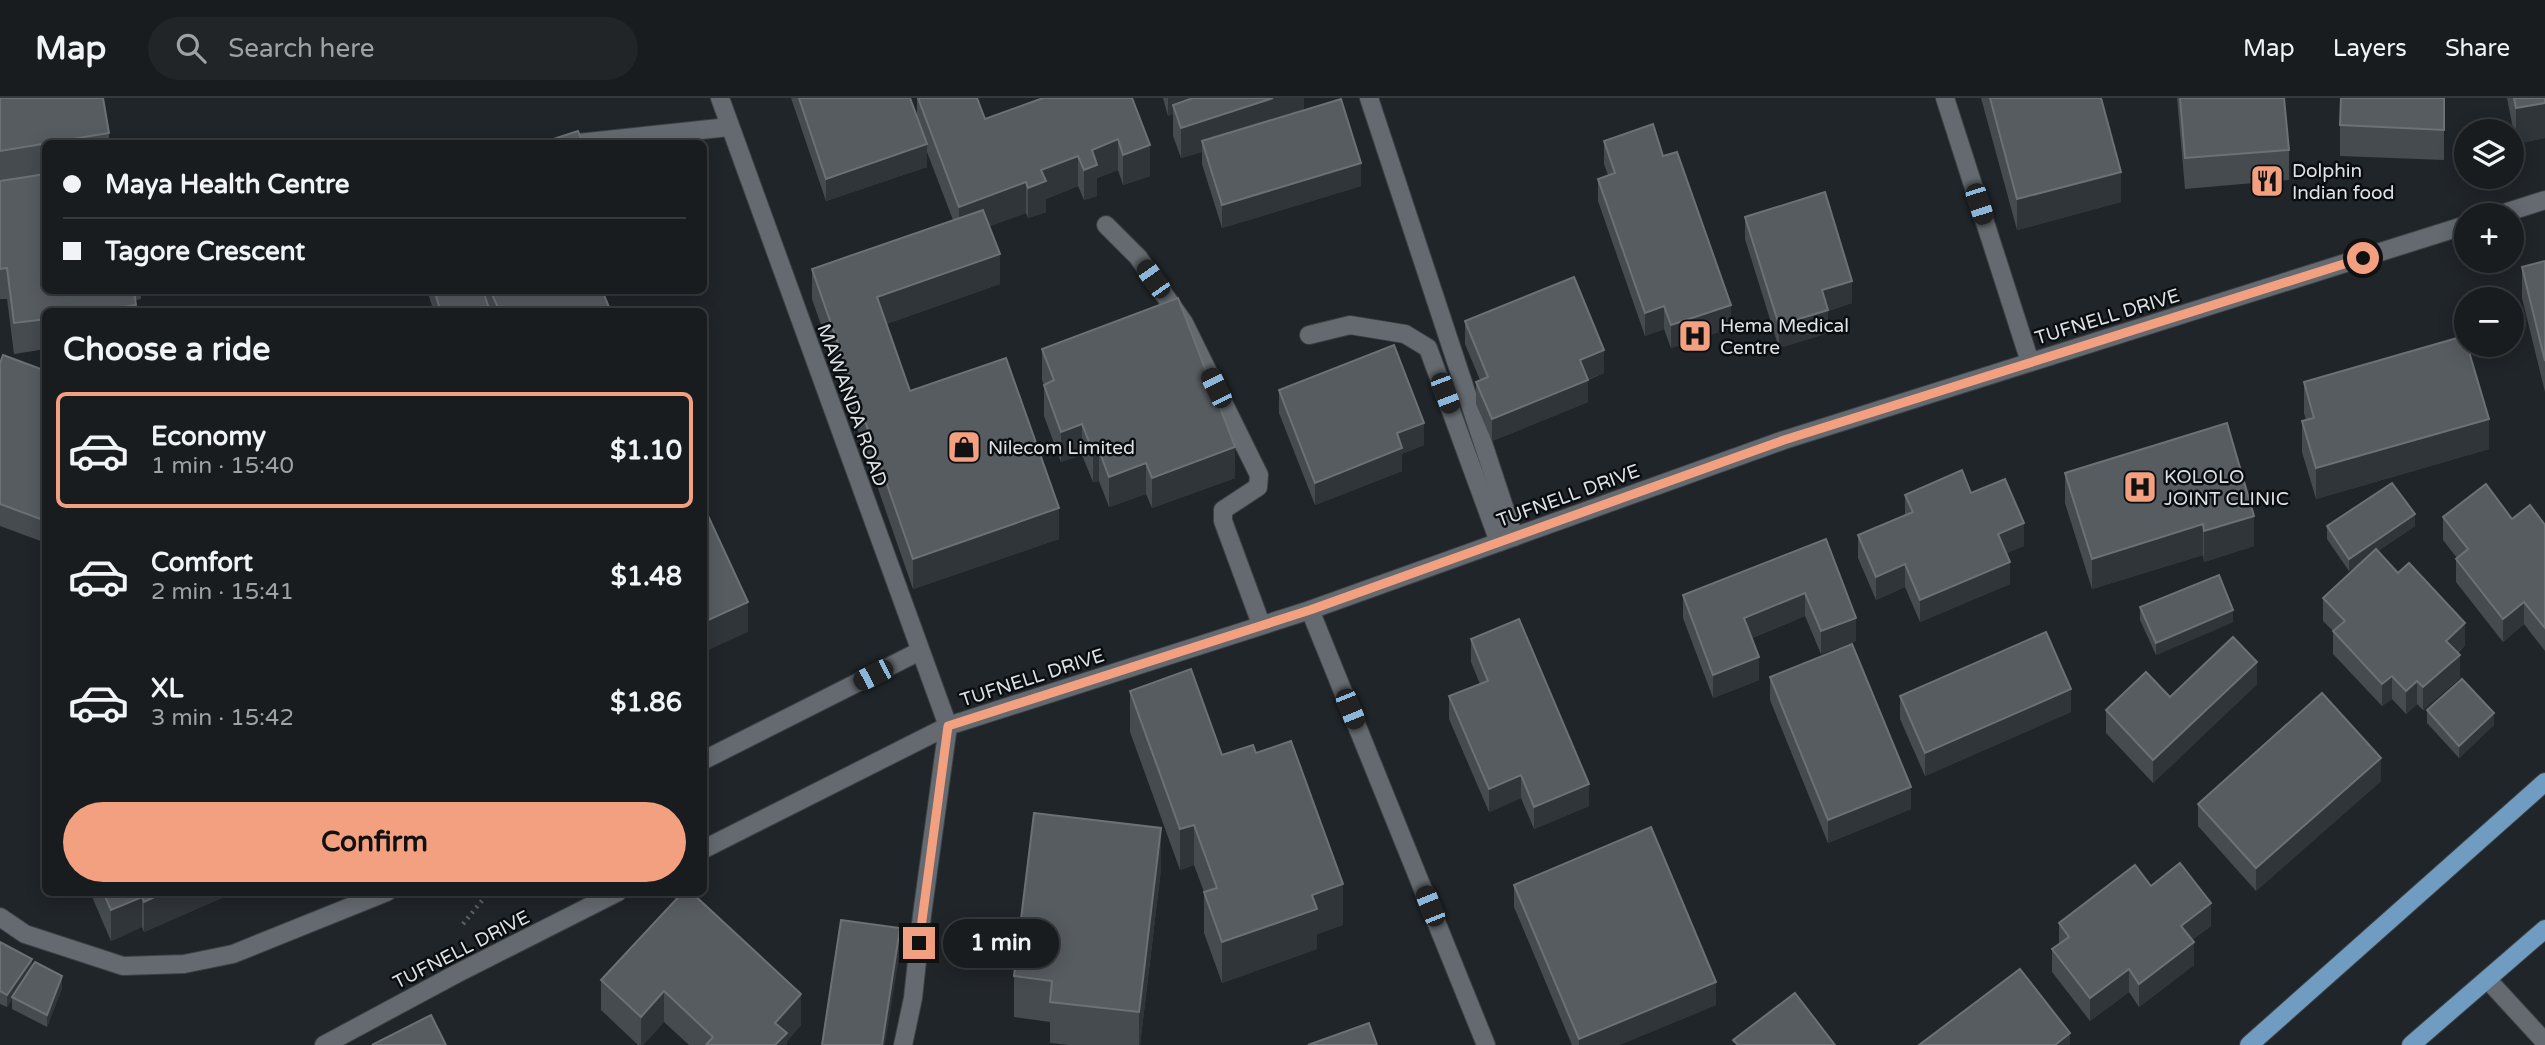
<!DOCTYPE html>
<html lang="en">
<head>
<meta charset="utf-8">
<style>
  body { margin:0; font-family:"Varela Round",sans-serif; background:#212528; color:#f1f3f6; height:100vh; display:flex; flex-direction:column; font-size:26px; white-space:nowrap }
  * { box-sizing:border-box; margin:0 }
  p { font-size:23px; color:#9fa1a4 }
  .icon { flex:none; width:38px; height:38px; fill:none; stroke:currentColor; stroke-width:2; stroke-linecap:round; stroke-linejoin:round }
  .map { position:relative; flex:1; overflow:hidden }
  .drawer { position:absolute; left:42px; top:210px; width:665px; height:588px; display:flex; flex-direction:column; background:#181c1f; border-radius:10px; box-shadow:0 4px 18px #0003,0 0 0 2px #363a3d }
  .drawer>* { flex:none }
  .guide { position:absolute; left:42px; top:42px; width:665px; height:154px; border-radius:10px; box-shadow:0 4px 18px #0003,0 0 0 2px #363a3d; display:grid; align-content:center; height:154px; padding:0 21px; background:#181c1f }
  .controls { position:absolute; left:2454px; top:21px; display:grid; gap:14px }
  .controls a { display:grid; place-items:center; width:70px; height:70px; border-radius:50%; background:#181c1f; box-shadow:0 4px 18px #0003,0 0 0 2px #363a3d; font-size:35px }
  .end { position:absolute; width:32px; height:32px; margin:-16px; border:9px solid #f2a07f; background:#111; box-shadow:0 0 0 4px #111 }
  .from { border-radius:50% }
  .bubble { position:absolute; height:49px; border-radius:24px; background:#181c1f; box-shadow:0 4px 18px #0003,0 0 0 2px #363a3d; font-size:23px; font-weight:800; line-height:49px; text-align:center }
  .car { position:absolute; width:21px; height:42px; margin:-21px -10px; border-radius:9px; box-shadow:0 0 5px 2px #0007; background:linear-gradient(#222 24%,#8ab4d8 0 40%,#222 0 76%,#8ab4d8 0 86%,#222 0) }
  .guide b { display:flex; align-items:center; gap:24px; height:66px; font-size:26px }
  .guide b+b { border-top:2px solid #363a3d }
  .guide i { width:18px; height:18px; background:#f1f3f6 }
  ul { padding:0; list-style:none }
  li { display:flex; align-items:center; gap:21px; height:116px; margin:0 14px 10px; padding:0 7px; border:4px solid transparent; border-radius:10px }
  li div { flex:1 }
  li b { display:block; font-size:26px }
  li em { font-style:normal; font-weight:800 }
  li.selected { border-color:#f2a07f }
  li>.icon { width:63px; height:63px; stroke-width:1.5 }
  h2 { padding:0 21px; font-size:32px; line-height:84px }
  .primary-button { display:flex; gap:14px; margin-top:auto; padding:14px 21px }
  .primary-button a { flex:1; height:80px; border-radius:42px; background:#f2a07f; color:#111; font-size:28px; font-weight:800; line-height:80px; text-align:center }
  header { display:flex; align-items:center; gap:42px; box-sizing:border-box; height:98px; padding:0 35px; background:#181c1f; border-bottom:2px solid #363a3d }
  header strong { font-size:33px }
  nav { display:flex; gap:38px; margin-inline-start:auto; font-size:24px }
  .search { width:490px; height:63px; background:#212528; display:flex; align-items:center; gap:18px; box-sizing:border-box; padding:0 24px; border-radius:38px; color:#9fa1a4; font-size:26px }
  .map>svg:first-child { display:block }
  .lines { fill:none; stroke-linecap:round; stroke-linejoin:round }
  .minor-casing { stroke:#3c4145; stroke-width:20 }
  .major-casing { stroke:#3c4145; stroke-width:20 }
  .path { stroke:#5d6265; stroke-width:4.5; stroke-dasharray:2 5; stroke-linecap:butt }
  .minor { stroke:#646a6f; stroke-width:18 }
  .major { stroke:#719cc1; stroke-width:18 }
  .wall { fill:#464b50 }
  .shaded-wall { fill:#30353a }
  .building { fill:#575c60; stroke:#6c7175; stroke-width:2 }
  .route { stroke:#f2a07f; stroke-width:9 }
  .labels { text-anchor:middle; stroke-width:5; stroke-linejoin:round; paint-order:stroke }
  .poi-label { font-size:19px; fill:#dfe2e5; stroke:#0b0e10; text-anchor:start }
  .street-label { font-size:19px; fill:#dfe2e5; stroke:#0b0e10 }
</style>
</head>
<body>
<header>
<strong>Map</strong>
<div class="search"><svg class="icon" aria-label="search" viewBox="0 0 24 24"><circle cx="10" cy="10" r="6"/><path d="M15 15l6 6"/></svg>Search here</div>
<nav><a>Map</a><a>Layers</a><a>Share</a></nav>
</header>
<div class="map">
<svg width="2545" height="947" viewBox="0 0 2545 947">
  <rect width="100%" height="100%" fill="#202529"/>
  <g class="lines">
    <defs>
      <g id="minor">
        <path d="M720,0L948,628L922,817L913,900L903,947"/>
        <path d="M1369,0L1514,439"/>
        <path d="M1945,0L2030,264"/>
        <path d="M569,46L729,29"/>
        <path d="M2498,117L2545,102"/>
        <path d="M1106,127L1138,159L1184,225L1259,377L1258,389L1223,412V423L1261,526"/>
        <path d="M1309,237L1350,227L1405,236L1428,250L1499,444"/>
        <path d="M1310,512L1486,947"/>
        <path d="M704,662L920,553"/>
        <path d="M704,751L948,628L1310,512L1784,342L2466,127"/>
        <path d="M0,819L25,836L123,868L184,866L233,856L387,794"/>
        <path d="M2488,882L2545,944"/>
        <path d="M324,947L456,876L618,794"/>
      </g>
      <g id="major">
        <path d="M2249,947L2545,684"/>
        <path d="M2411,947L2545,831"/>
      </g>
    </defs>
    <use href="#minor" class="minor-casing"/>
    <use href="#major" class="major-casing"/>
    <path class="path" d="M463,826L489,794"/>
    <use href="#minor" class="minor"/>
    <use href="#major" class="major"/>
  </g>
  <g class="wall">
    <path d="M0,0L109,35V46H46V192H141V201L136,202V214H46V251L14,256L7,201H0Z"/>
    <path d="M791,0H910L917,19V0H977L985,21L1132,0L1150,78L1123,87L1118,72L1097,80V98L1084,102L1078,88L1046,101V114L1028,120L1026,115L989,128L1000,186L886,226L910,293L1059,441L913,491L812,201V171L953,122L927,54V69L826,103Z"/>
    <path d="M1163,0H1304V12L1361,88L1222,130L1202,66V54L1181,60L1173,38V16L1168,18Z"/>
    <path d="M1981,0H2101L2121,104L2017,132Z"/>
    <path d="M2177,0H2284L2289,52V82L2185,91Z"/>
    <path d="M2444,0V62L2340,58V27Z"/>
    <path d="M2507,0H2545V40L2516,46Z"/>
    <path d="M1604,43L1663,58L1731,230L1671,250L1664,231L1645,238L1598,103V81L1608,77L1604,66Z"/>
    <path d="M1745,119L1852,205L1828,213V235L1779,250L1745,141Z"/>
    <path d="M2545,163V294L2522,200V169Z"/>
    <path d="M427,192H483L485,200V192H602L611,214H434Z"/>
    <path d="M1465,223L1604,275L1588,282V304L1492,343L1476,306V284L1480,282L1465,246Z"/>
    <path d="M1042,251L1235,380L1152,410L1146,396L1109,409L1099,383L1093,384L1082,357L1061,364L1044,318V287L1042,282Z"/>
    <path d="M0,265L46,273V445L0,428Z"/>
    <path d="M2304,284L2489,351L2316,401L2302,354V323L2306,322L2304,315Z"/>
    <path d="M1279,292L1424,347L1402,356V373L1315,407L1279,315Z"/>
    <path d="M2065,375L2254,448L2204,464L2203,457L2092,491L2065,405Z"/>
    <path d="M1971,395L2024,448L2006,455L2010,486L1920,524L1905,489L1876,502L1858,460V437L1905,417V397Z"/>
    <path d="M2443,419L2512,421L2545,427V553L2524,526L2503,544L2456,484V461L2457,460L2443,442Z"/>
    <path d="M2327,428H2415L2378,453L2465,547L2458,555L2460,580L2423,612L2417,606L2406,616L2392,601L2382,608L2333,556V533L2323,523V500L2362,464L2349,473L2327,441Z"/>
    <path d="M1826,441L1856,543L1821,556L1805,518L1752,540L1759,582L1713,600L1683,520V497Z"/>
    <path d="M2140,509L2233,524L2156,557L2140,522Z"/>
    <path d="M1471,541L1589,708L1534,731L1521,700L1489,714L1449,621V598L1480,586L1471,564Z"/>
    <path d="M1770,579L1911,711L1828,745L1770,602Z"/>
    <path d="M2257,586L2153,685L2106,635V612L2170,599Z"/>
    <path d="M1130,593L1222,657L1256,655L1343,827L1317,836V851L1222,885L1204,835V794L1194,767L1180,772L1130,634Z"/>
    <path d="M1900,598L2071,614L1925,678L1900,621Z"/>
    <path d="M2427,612L2494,627L2459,660L2427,625Z"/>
    <path d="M2381,683L2256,793L2198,728V706Z"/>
    <path d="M1161,771L1140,947H1069L1050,945V924L1014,919V878Z"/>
    <path d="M1514,787L1716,907L1619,947H1572L1514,809Z"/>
    <path d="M2151,788L2211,828L2192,842L2194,867L2139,909L2129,894L2090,923L2052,874V851L2059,847V825Z"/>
    <path d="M90,794H224V799L144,834L142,829L111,843Z"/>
    <path d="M683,794L801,927L787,943V947H689L664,924L643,947H638L601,912V882Z"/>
    <path d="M0,844L32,870L62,890L47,929L12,911V901L7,909L0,906Z"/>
  </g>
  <g class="shaded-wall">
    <path d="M1168,0H1190V10L1173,7V16L1168,18Z"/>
    <path d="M1273,0H1304V20L1202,43V54L1181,60V30Z"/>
    <path d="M2545,5V40L2516,46V10Z"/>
    <path d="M1118,41V72L1097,80V98L1084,102V72L1092,52Z"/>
    <path d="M927,46V69L826,103V81Z"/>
    <path d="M1150,47V78L1123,87V57Z"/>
    <path d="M1078,58V88L1046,101V114L1028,120V90L1041,72Z"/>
    <path d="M1361,65V88L1222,130V107Z"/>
    <path d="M2121,74V104L2017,132V101Z"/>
    <path d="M1026,84V115L959,140V109Z"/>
    <path d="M1000,156V186L877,229V199Z"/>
    <path d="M1852,183V205L1828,213V235L1779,250V227L1822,192Z"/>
    <path d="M1731,207V230L1671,250V227Z"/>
    <path d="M1664,208V231L1645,238V215Z"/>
    <path d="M1604,252V275L1580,284V262Z"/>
    <path d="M1588,282V304L1492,343V321Z"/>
    <path d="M2489,321V351L2316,401V370Z"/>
    <path d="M1424,325V347L1402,356V373L1315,407V385L1397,335Z"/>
    <path d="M1082,326V357L1061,364V334Z"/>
    <path d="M1235,349V380L1152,410V380Z"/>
    <path d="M1099,352V383L1093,384V354Z"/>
    <path d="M1146,365V396L1109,409V379Z"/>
    <path d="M1059,410V441L913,491V461Z"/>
    <path d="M2415,416V428L2349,473V461Z"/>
    <path d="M2254,418V448L2204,464V433Z"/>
    <path d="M2024,425V448L1998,459V436Z"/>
    <path d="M2203,426V457L2092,491V461Z"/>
    <path d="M2010,464V486L1920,524V502Z"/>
    <path d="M1905,466V489L1876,502V479Z"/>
    <path d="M1805,495V518L1744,543V520Z"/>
    <path d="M748,504V534L704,554V524Z"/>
    <path d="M2524,504V526L2503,544V521Z"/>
    <path d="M2233,512V524L2156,557V545Z"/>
    <path d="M1856,520V543L1821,556V533Z"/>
    <path d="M2465,525V547L2446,565V543Z"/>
    <path d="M2460,557V580L2423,612V589Z"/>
    <path d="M1759,559V582L1713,600V577Z"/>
    <path d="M2257,564V586L2153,685V662Z"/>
    <path d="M2392,578V601L2382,608V586Z"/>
    <path d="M2417,583V606L2406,616V593Z"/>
    <path d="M2071,591V614L1925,678V655Z"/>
    <path d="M2494,615V627L2459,660V648Z"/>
    <path d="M2381,660V683L2256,793V770Z"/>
    <path d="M1521,677V700L1489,714V691Z"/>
    <path d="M1589,686V708L1534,731V709Z"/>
    <path d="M1911,689V711L1828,745V722Z"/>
    <path d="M1194,727V767L1180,772V731Z"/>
    <path d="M1161,730V771L1140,947H1139V914Z"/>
    <path d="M1343,786V827L1317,836V851L1222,885V844L1312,797Z"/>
    <path d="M165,794H224V799L144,834V804Z"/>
    <path d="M142,799V829L111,843V812Z"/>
    <path d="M2211,805V828L2181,850V828Z"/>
    <path d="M900,830V853L885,947H882Z"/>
    <path d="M2194,844V867L2139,909V886Z"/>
    <path d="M32,861V873L12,899V901L7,909V897Z"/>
    <path d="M2129,871V894L2090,923V900Z"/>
    <path d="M62,878V890L47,929V917Z"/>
    <path d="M1716,884V907L1619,947H1579V941Z"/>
    <path d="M664,893V924L643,947H641V919Z"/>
    <path d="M801,896V927L787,943V947H775V925Z"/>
    <path d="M2070,935V947H2055Z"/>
  </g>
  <g class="building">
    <path d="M0,0H103L109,35L0,53Z"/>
    <path d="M799,0H910L927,46L826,81Z"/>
    <path d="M918,0H977L985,21L1043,0H1132L1150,47L1123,57L1118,41L1092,52L1097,67L1084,72L1078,58L1041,72L1046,83L1028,90L1026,84L959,109Z"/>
    <path d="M1193,0H1273L1181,30L1173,7Z"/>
    <path d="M1990,0H2101L2121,74L2017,101Z"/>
    <path d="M2180,0H2284L2289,52L2185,60Z"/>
    <path d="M2341,0H2444V32L2340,27Z"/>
    <path d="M2514,0H2545V5L2516,10Z"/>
    <path d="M1341,1L1361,65L1222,107L1202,43Z"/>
    <path d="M1653,26L1663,58L1677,54L1731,207L1671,227L1664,208L1645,215L1598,81L1615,75L1604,43Z"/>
    <path d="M578,33L583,46H538Z"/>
    <path d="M46,76V192H134L136,207L94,214H46V221L14,225L7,170L0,171V83Z"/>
    <path d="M1825,94L1852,183L1822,192L1828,212L1779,227L1745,119Z"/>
    <path d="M983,112L1000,156L877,199L910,293L1006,260L1059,410L913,461L812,171Z"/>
    <path d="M2545,163V263L2522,169Z"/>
    <path d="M1574,179L1604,252L1580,262L1588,282L1492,321L1476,284L1488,279L1465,223Z"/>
    <path d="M434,192H483L490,214H441Z"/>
    <path d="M490,192H602L611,214H500Z"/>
    <path d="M1178,200L1235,349L1152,380L1146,365L1109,379L1099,352L1093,354L1082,326L1061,334L1044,287L1054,282L1042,251Z"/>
    <path d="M2464,238L2466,247H2467L2489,321L2316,370L2302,323L2314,320L2304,284Z"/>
    <path d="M1394,247L1424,325L1397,335L1402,350L1315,385L1279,292Z"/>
    <path d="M3,257L46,273V423L0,406V265Z"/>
    <path d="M2227,325L2254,418L2204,433L2203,426L2092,461L2065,375Z"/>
    <path d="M1962,372L1971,395L2005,381L2024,425L1998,436L2010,464L1920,502L1905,466L1876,479L1858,437L1913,414L1905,397Z"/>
    <path d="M2392,385L2415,416L2349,461L2327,428Z"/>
    <path d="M2486,386L2512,421L2530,407L2545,427V530L2524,504L2503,521L2456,461L2468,451L2443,419Z"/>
    <path d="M704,409L748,504L704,524Z"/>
    <path d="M1826,441L1856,520L1821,533L1805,495L1744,520L1759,559L1713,577L1683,497Z"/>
    <path d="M2376,451L2398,475L2409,465L2465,525L2446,543L2460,557L2423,589L2417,583L2406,593L2392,578L2382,586L2333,533L2345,523L2323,500Z"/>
    <path d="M2219,477L2233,512L2156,545L2140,509Z"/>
    <path d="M1519,521L1589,686L1534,709L1521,677L1489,691L1449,598L1488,583L1471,541Z"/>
    <path d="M2046,534L2071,591L1925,655L1900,598Z"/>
    <path d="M2233,539L2257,564L2153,662L2106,612L2146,574L2170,599Z"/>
    <path d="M1852,546L1911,689L1828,722L1770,579Z"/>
    <path d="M1191,571L1222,657L1253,647L1256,655L1291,643L1343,786L1312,797L1317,811L1222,844L1204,794L1217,790L1194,727L1180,731L1130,593Z"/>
    <path d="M2462,581L2494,615L2459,648L2427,612Z"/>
    <path d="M2322,595L2381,660L2256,770L2198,706Z"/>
    <path d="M1034,715L1161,730L1139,914L1050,904L1052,883L1014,878Z"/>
    <path d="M1651,729L1716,884L1579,941L1514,787Z"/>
    <path d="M2180,765L2211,805L2181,828L2194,844L2139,886L2129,871L2090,900L2052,851L2069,839L2059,825L2135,767L2151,788Z"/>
    <path d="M103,794H165L144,804L142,799L111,812Z"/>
    <path d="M683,794H691L801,896L775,925L787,935L775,947H706L713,939L664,893L641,919L601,882Z"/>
    <path d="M841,822L900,830L882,947H822Z"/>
    <path d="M0,844L32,861L7,897L0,893Z"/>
    <path d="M35,864L62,878L47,917L12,899Z"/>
    <path d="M2020,871L2070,935L2055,947H1919Z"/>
    <path d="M1795,895L1835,947H1738L1733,942Z"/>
    <path d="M431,917L446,947H372Z"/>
    <path d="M1369,925L1377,947H1308Z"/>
  </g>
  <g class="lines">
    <path class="route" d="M919,845L948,628L1310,512L1784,342L2363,160"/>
  </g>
  <defs>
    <symbol id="restaurant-square" viewBox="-11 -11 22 22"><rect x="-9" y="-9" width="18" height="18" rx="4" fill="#f2a07f" stroke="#0b0e10"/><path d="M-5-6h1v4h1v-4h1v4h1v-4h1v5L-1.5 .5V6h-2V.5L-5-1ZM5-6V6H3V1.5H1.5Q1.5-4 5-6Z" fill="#111"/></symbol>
    <symbol id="hospital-square" viewBox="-11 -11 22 22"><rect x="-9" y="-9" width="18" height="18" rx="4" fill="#f2a07f" stroke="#0b0e10"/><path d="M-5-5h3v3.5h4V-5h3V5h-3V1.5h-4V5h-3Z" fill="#111"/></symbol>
    <symbol id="shop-square" viewBox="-11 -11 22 22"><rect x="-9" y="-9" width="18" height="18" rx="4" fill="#f2a07f" stroke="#0b0e10"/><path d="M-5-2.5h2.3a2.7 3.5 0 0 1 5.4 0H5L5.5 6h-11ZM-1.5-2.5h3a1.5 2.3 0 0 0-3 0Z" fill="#111"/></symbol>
  </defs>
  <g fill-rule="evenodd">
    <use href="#restaurant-square" x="2248" y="64" width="38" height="38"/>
    <use href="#hospital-square" x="1676" y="219" width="38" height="38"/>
    <use href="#shop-square" x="945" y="330" width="38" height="38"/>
    <use href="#hospital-square" x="2121" y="370" width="38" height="38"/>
  </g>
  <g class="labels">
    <g class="poi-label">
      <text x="2292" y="79">Dolphin<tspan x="2292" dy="22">Indian food</tspan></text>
      <text x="1720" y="234">Hema Medical<tspan x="1720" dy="22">Centre</tspan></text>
      <text x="988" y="356">Nilecom Limited</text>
      <text x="2164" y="385">KOLOLO<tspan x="2164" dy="22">JOINT CLINIC</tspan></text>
    </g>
    <g class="street-label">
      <text transform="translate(2107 218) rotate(-17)" y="7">TUFNELL DRIVE</text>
      <text transform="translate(853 307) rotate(70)" y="7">MAWANDA ROAD</text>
      <text transform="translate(1568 397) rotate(-20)" y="7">TUFNELL DRIVE</text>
      <text transform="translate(1032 579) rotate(-18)" y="7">TUFNELL DRIVE</text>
      <text transform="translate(461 851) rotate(-27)" y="7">TUFNELL DRIVE</text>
    </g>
  </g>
</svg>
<div class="controls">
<a><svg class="icon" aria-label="layers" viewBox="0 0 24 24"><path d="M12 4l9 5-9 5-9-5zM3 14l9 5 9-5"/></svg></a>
<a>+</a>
<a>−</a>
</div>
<i class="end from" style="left:2363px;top:160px"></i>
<i class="end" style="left:919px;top:845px"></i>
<div class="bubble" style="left:943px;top:821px;width:116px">1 min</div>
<i class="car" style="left:1979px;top:106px;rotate:162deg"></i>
<i class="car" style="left:1153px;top:181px;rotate:325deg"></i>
<i class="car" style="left:1216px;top:290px;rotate:334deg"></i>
<i class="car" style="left:1445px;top:295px;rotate:159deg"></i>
<i class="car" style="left:873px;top:577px;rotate:243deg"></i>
<i class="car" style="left:1350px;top:611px;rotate:158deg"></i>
<i class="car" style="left:1430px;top:808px;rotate:338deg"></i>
<div class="guide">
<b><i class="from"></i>Maya Health Centre</b>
<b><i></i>Tagore Crescent</b>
</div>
<section class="drawer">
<h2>Choose a ride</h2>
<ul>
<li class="selected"><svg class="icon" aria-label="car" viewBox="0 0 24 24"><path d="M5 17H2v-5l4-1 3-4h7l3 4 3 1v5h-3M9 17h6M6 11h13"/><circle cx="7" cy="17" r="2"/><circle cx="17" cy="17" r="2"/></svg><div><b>Economy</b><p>1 min · 15:40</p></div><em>$1.10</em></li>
<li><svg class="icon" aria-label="car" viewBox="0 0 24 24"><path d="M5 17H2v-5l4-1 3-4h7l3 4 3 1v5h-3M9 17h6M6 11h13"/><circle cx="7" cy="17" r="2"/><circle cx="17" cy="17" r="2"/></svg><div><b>Comfort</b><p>2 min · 15:41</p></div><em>$1.48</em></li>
<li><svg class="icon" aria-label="car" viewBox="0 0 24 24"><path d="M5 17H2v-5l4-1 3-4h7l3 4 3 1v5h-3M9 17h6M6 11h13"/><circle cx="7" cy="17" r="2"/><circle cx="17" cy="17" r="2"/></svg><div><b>XL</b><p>3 min · 15:42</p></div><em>$1.86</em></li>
</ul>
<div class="primary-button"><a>Confirm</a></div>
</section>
</div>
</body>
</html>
